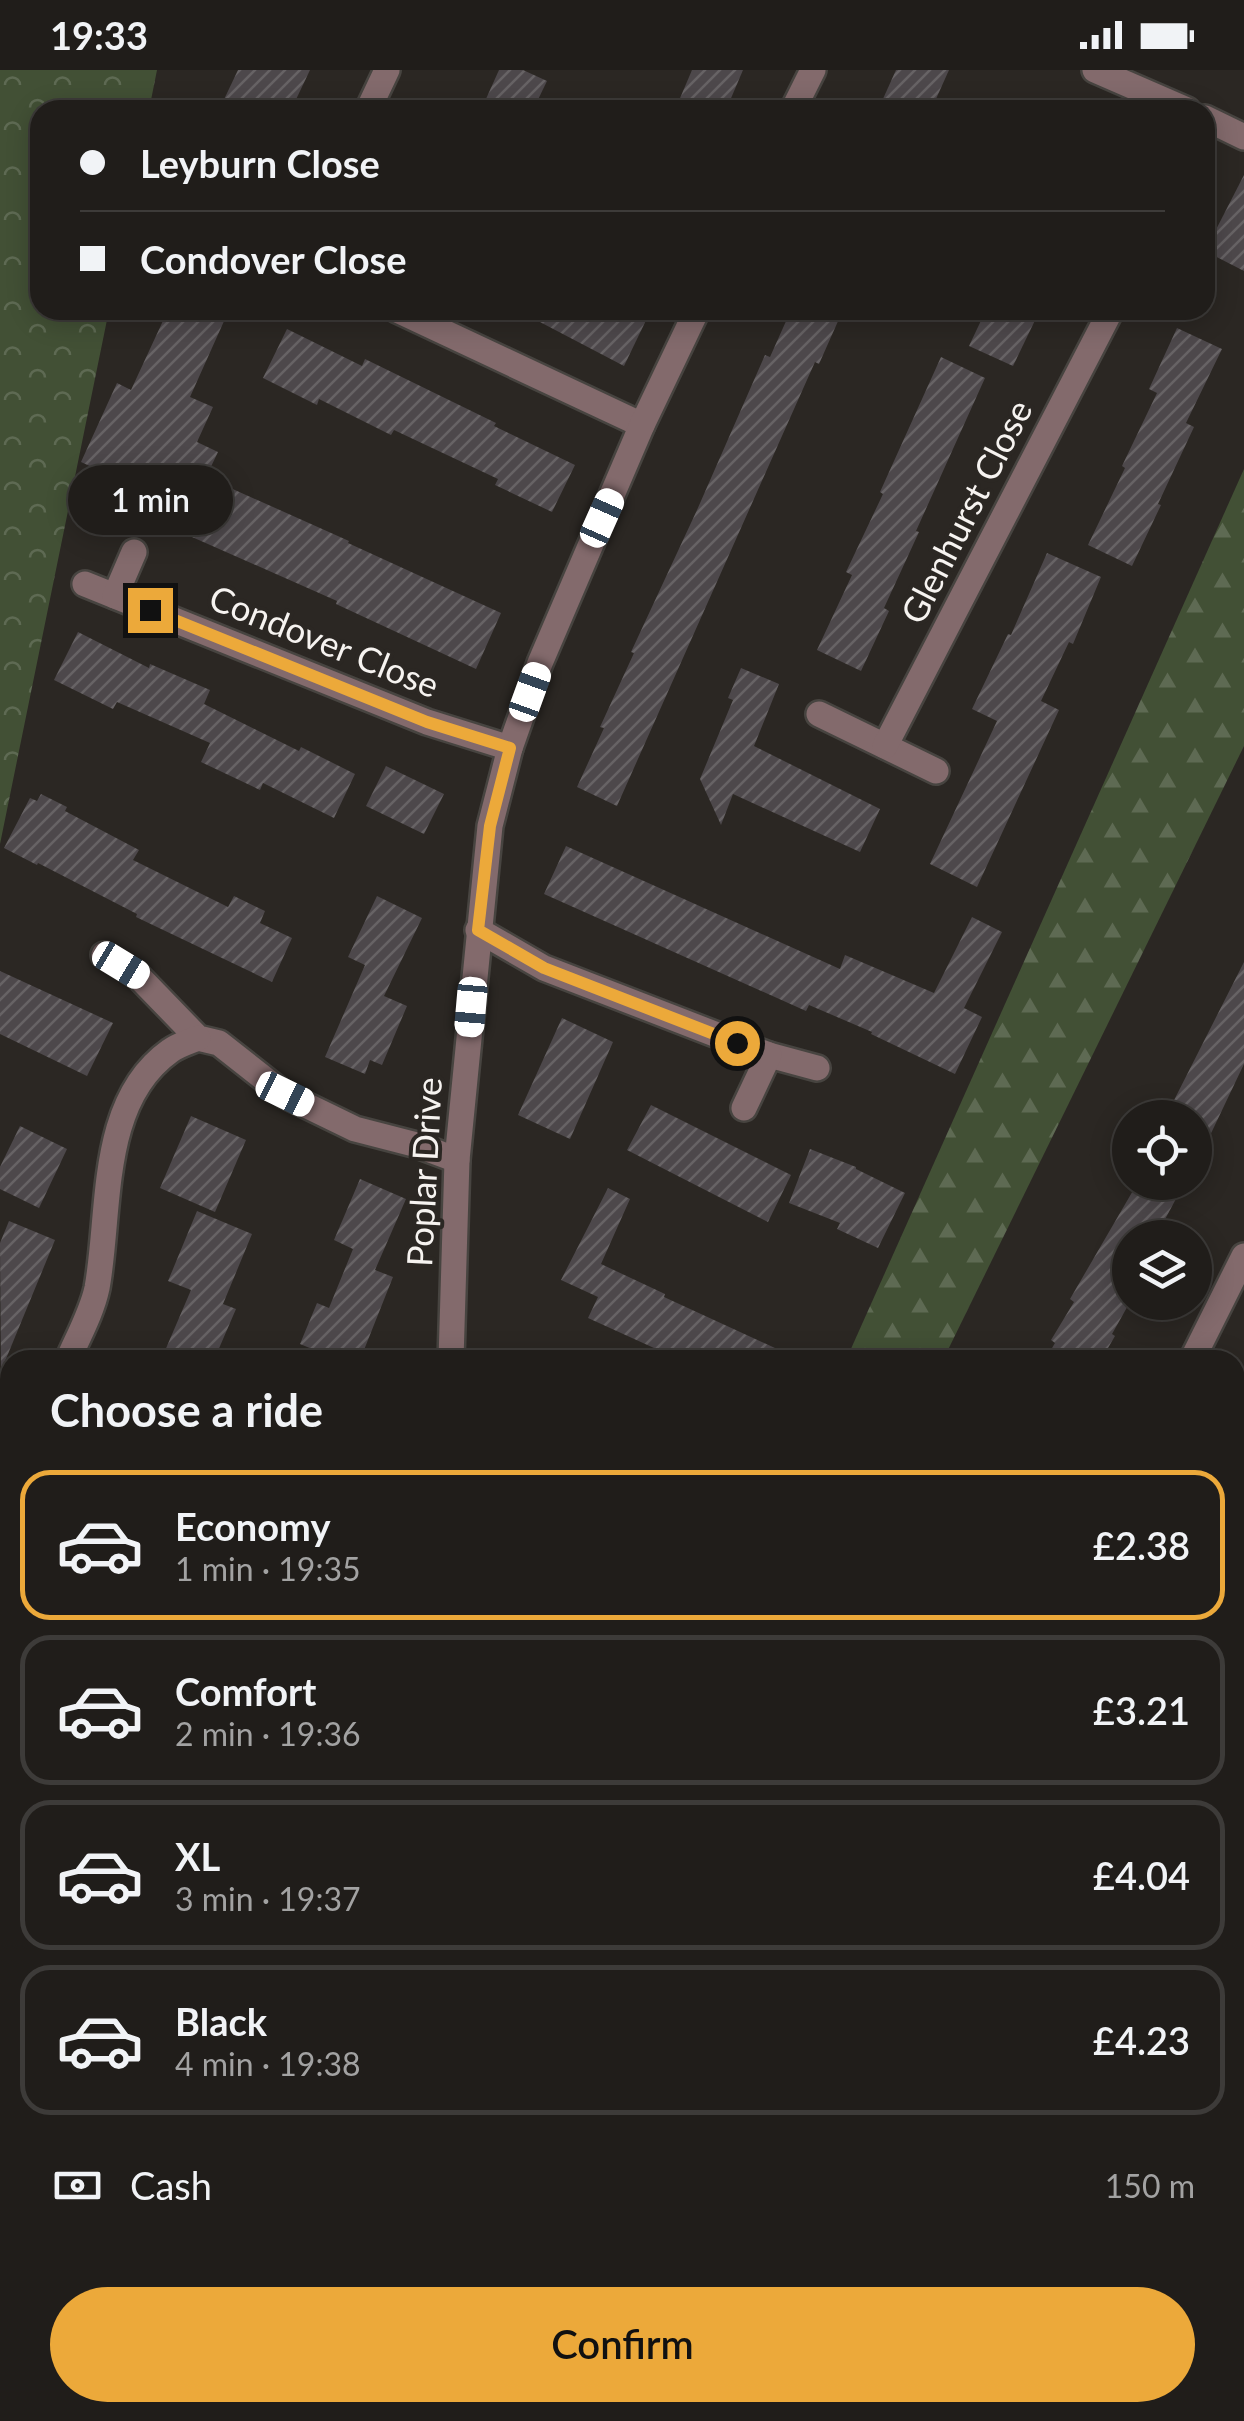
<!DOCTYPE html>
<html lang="en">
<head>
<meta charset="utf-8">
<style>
  body { margin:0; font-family:Lato,sans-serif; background:#282623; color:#f1f3f6; height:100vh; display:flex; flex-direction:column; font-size:38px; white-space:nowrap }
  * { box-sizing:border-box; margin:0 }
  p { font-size:32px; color:#a2a2a2 }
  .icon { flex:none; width:55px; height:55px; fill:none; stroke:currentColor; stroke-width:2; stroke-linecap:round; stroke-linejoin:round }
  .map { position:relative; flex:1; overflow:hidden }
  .panel { position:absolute; left:0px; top:1280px; width:1245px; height:1072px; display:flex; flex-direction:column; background:#201d1a; border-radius:30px 30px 0 0; box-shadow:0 5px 25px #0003,0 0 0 2px #3d3b39 }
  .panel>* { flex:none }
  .guide { position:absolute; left:30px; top:30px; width:1185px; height:220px; border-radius:30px; box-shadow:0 5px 25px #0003,0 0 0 2px #3d3b39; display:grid; align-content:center; height:220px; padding:0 50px; background:#201d1a }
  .fabs { position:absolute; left:1112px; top:1030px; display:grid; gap:20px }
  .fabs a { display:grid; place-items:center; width:100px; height:100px; border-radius:50%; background:#201d1a; box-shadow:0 5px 25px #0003,0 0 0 2px #3d3b39; font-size:50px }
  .end { position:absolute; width:45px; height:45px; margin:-22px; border:12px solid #eca93a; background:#111; box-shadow:0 0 0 5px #111 }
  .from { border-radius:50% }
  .bubble { position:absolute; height:70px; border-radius:35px; background:#201d1a; box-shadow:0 5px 25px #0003,0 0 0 2px #3d3b39; font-size:32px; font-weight:600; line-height:70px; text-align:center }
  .car { position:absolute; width:30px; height:60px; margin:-30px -15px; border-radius:12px; box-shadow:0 0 8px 2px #0007; background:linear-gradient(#fff 24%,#345 0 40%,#fff 0 76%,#345 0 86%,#fff 0) }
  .guide b { display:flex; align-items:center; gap:35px; height:95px; font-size:38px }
  .guide b+b { border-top:2px solid #3d3b39 }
  .guide i { width:25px; height:25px; background:#f1f3f6 }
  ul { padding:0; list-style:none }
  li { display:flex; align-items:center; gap:30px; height:150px; margin:0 20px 15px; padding:0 30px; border:5px solid #3d3b39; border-radius:30px }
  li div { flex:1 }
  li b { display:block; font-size:38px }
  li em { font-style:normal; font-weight:600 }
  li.selected { border-color:#eca93a }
  li>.icon { width:90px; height:90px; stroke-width:1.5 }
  h2 { padding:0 50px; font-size:45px; line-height:120px }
  .pay { display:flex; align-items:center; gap:25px; height:110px; padding:0 50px; font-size:38px }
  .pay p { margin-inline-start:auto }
  .button { display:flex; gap:20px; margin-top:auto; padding:20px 50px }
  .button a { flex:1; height:115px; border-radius:60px; background:#eca93a; color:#111; font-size:40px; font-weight:600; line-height:115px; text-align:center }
  .status { display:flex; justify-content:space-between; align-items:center; height:70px; padding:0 50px; background:#201d1a; direction:ltr }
  .status svg { height:28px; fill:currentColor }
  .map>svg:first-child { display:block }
  .forest { fill:url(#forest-firs) }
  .park { fill:url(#park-crowns) }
  .building { fill:url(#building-hatch) }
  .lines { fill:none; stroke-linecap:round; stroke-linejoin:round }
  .minor-casing { stroke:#474440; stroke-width:30 }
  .minor { stroke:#836a6c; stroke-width:25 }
  .route { stroke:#eca93a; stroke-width:12 }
  .labels { text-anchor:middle; stroke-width:8; stroke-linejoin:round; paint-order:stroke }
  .street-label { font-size:35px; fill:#f6f3f0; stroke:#2b2723 }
</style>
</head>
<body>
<div class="status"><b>19:33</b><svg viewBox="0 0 49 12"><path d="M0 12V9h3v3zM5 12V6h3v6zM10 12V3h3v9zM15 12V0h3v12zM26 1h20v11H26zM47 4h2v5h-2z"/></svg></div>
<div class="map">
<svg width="1244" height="2351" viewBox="0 0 1244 2351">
  <defs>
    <pattern id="forest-firs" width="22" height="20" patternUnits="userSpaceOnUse" patternTransform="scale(2.5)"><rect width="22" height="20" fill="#425035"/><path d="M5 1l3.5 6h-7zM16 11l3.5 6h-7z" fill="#5e6a53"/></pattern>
    <pattern id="park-crowns" width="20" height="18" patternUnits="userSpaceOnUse" patternTransform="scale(2.5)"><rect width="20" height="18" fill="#425035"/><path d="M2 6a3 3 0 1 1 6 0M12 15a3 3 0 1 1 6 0" fill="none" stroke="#5e6a53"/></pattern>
    <pattern id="building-hatch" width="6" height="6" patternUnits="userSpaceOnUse" patternTransform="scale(2.5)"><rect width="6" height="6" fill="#4d484b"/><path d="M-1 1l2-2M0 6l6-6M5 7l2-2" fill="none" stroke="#676365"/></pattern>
  </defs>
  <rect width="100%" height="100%" fill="#2b2723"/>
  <path class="forest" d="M1244,399V676L943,1290H846Z"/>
  <path class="park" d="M0,0H157L149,40H40V240H109L0,774Z"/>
  <g class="building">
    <path d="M238,0H310L291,40H219Z"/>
    <path d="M499,0H523L547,11L533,40H481Z"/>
    <path d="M692,0H743L726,40H675Z"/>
    <path d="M896,0H949L931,40H878Z"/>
    <path d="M1244,105V201L1205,181Z"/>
    <path d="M168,240H229L190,327L213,337L197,372L218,382L206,407L349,471L348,473L501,543L476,599L336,534L337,531L192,467L201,447L81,392L117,313L131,320Z"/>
    <path d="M517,240H651L624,296Z"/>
    <path d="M791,240H843L819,294L815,292L617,736L577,717L604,658L600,657L634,583L631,582L697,440L765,285L770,287Z"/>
    <path d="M986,240H1040L1013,296L969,276Z"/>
    <path d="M1177,258L1222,279L1186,353L1194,357L1158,434L1161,435L1132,496L1088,475L1125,398L1122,396L1157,323L1149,319Z"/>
    <path d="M287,259L362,296L365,289L496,353L494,356L575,395L552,442L495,415L498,409L394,360L391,365L319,329L317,335L263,308Z"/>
    <path d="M941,287L985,308L916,461L919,462L884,538L889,541L861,601L817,580L852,505L846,502L883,424L880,422Z"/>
    <path d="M1047,483L1101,507L1073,574L1069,572L1041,631L1059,640L977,817L930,794L997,651L972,639L1008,564L1011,565Z"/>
    <path d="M78,562L149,598L150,594L210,620L204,634L299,681L301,677L355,704L334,748L263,713L260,720L201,692L210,673L117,632L113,639L54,610Z"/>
    <path d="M741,598L779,614L754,676L880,739L860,782L733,724L721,755L700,709L733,630L728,628Z"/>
    <path d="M386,696L444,724L424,764L366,736Z"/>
    <path d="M41,724L67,737L65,741L139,780L133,790L228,837L234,826L265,841L260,853L292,868L272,912L136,847L137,844L38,793L37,795L4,778L30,728L37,731Z"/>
    <path d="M566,776L840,899L845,885L934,923L972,847L1002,862L964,938L982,947L955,1004L871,964L872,962L809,935L806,941L544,824Z"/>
    <path d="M377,826L422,848L384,926L407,936L382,995L370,990L365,1004L325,987L365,895L348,887Z"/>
    <path d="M1244,892V994L1195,1097V1048H1165Z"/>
    <path d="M0,901L113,953L87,1006L0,964Z"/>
    <path d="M562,948L613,972L570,1069L518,1045Z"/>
    <path d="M651,1035L791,1105L768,1152L627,1080Z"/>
    <path d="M191,1046L246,1070L215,1142L160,1118Z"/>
    <path d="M20,1056L67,1079L39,1138L0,1119V1097Z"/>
    <path d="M810,1079L856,1097V1099L905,1123L878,1178L837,1159L840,1153L789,1133Z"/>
    <path d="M360,1109L406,1129L375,1200L393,1207L360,1290H339L300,1274L317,1233L329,1238L353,1179L334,1170Z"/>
    <path d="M1138,1112H1185L1155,1168H1130V1232L1112,1264L1115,1266L1101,1290H1045L1055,1273L1051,1270L1074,1232L1070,1229Z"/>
    <path d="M608,1118L630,1129L601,1194L665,1224L664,1227L801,1290H662L665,1283L588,1248L598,1227L561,1210Z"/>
    <path d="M197,1141L252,1164L223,1234L236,1239L214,1290H161L191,1220L168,1211Z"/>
    <path d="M9,1151L55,1170L1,1301L0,1173Z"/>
  </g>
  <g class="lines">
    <defs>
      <g id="minor">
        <path d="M1095,0L1187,40"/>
        <path d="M368,40L387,0"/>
        <path d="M793,40L813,0"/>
        <path d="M1205,48L1244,67"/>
        <path d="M397,240L642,355"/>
        <path d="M85,514L427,652L510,678"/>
        <path d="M115,526L134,482"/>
        <path d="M819,644L936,701"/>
        <path d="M885,676L1111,240"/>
        <path d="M478,860L544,898L769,985L817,998"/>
        <path d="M104,885L138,906L198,968L219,973L285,1025L355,1059L417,1075L457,1090"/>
        <path d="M744,1038L769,985"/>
        <path d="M68,1290C78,1267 92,1242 97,1218C111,1141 98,1032 170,981C178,975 189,972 198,968"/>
        <path d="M451,1290L457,1090L490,756L510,678L540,593L642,355L697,240"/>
        <path d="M1192,1290L1244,1186"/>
        <path d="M1235,1314L1244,1320"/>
        <path d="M0,1715L10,1721"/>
        <path d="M1235,1726L1244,1732"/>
        <path d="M1235,2170L1244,2176"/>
        <path d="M0,2307L10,2289"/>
        <path d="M230,2351L235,2342"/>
        <path d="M690,2351L694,2342"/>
        <path d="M942,2351L945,2342"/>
      </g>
    </defs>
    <use href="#minor" class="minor-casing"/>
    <use href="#minor" class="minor"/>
  </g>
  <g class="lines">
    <path class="route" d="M150,540L427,652L510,678L490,756L478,860L544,898L737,973"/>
  </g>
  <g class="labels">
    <g class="street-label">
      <text transform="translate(967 442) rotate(-63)" y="12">Glenhurst Close</text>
      <text transform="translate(324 572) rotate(22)" y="12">Condover Close</text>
      <text transform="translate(425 1102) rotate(-87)" y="12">Poplar Drive</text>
    </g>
  </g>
</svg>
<div class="fabs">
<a><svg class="icon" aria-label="locate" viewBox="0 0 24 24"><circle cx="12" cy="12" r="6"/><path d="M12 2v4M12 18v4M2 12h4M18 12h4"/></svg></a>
<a><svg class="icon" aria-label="layers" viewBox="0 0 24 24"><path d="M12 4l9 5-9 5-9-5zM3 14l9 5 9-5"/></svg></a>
</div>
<i class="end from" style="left:737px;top:973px"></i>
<i class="end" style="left:150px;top:540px"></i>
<div class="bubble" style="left:68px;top:395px;width:165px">1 min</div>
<i class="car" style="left:602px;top:448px;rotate:24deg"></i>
<i class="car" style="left:530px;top:622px;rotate:20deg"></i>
<i class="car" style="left:121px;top:895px;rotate:121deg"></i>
<i class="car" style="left:471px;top:937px;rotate:185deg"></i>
<i class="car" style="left:285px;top:1024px;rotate:116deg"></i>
<div class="guide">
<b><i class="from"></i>Leyburn Close</b>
<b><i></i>Condover Close</b>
</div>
<section class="panel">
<h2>Choose a ride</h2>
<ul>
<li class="selected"><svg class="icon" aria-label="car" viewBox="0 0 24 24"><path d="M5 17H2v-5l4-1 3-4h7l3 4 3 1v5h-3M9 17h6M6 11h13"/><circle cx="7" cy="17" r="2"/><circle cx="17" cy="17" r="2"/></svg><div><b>Economy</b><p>1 min · 19:35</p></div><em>£2.38</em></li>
<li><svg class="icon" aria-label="car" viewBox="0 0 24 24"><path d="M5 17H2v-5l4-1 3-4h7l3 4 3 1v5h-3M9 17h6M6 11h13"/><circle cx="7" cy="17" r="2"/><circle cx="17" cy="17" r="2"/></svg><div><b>Comfort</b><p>2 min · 19:36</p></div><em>£3.21</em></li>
<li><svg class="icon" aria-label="car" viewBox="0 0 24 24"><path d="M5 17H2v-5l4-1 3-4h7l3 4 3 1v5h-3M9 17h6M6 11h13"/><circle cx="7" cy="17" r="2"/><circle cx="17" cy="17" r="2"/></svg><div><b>XL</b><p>3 min · 19:37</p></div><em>£4.04</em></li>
<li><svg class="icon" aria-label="car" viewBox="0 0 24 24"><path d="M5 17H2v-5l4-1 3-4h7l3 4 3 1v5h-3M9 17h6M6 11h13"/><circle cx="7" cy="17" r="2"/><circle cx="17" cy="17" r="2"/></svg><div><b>Black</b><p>4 min · 19:38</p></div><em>£4.23</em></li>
</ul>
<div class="pay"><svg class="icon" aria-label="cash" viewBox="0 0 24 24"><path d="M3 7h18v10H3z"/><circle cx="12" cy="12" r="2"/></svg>Cash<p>150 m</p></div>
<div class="button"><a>Confirm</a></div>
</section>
</div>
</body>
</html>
